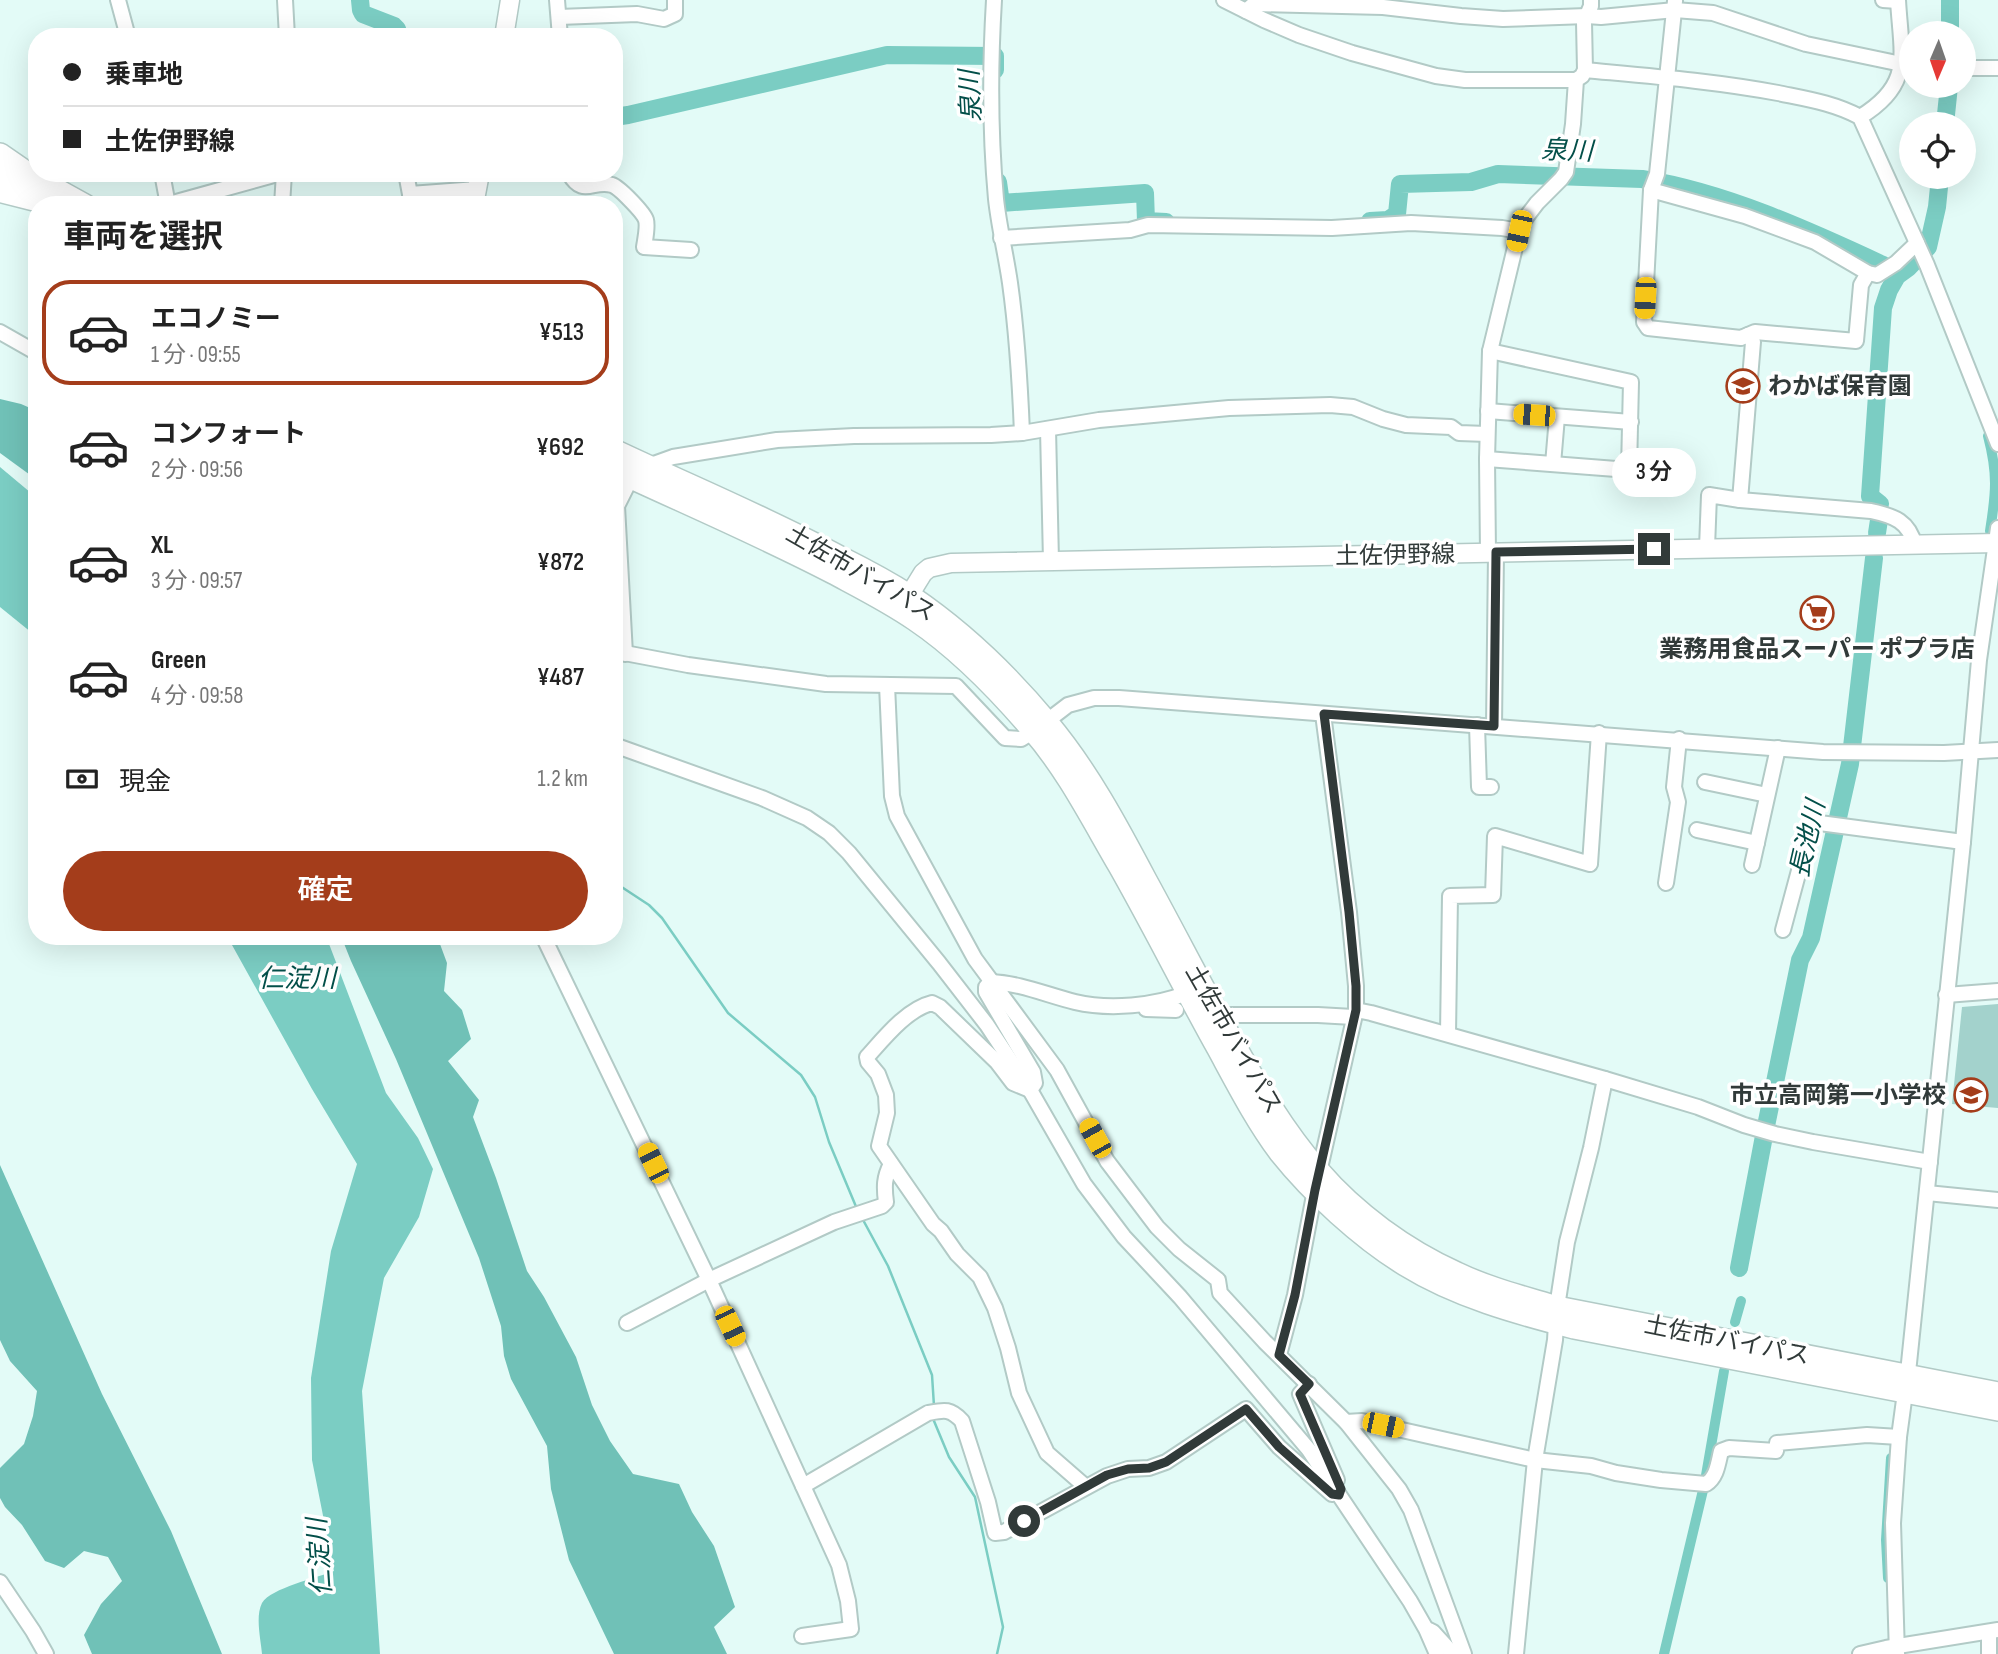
<!DOCTYPE html>
<html lang="ja">
<head>
<meta charset="utf-8">
<style>
  body { margin:0; font-family:"Sofia Sans Condensed","Noto Sans JP",sans-serif; background:#f2f2f2; color:#222; height:100vh; display:flex; flex-direction:column; font-size:26px; white-space:nowrap }
  * { box-sizing:border-box; margin:0 }
  p { font-size:23px; color:#767676 }
  .icon { flex:none; width:38px; height:38px; fill:none; stroke:currentColor; stroke-width:2; stroke-linecap:round; stroke-linejoin:round }
  .map { position:relative; flex:1; overflow:hidden }
  .sheet { position:absolute; left:28px; top:196px; width:595px; height:749px; display:flex; flex-direction:column; background:#fff; border-radius:28px; box-shadow:0 7px 28px #0002 }
  .sheet>* { flex:none }
  .guide { position:absolute; left:28px; top:28px; width:595px; height:154px; border-radius:28px; box-shadow:0 7px 28px #0002; display:grid; align-content:center; height:154px; padding:0 35px; background:#fff }
  .needle { width:46px; rotate:182deg }
  .fabs { position:absolute; left:1899px; top:21px; display:grid; gap:14px }
  .fabs a { display:grid; place-items:center; width:77px; height:77px; border-radius:50%; background:#fff; box-shadow:0 7px 28px #0002; font-size:35px }
  .end { position:absolute; width:32px; height:32px; margin:-16px; border:9px solid #313a39; background:#fff; box-shadow:0 0 0 4px #fff }
  .from { border-radius:50% }
  .bubble { position:absolute; height:49px; border-radius:24px; background:#fff; box-shadow:0 7px 28px #0002; font-size:23px; font-weight:600; line-height:49px; text-align:center }
  .car { position:absolute; width:21px; height:42px; margin:-21px -10px; border-radius:9px; box-shadow:0 0 5px 2px #0007; background:linear-gradient(#f5c518 24%,#345 0 40%,#f5c518 0 76%,#345 0 86%,#f5c518 0) }
  .guide b { display:flex; align-items:center; gap:24px; height:66px; font-size:26px }
  .guide b+b { border-top:2px solid #e0e0e0 }
  .guide i { width:18px; height:18px; background:#222 }
  ul { padding:0; list-style:none }
  li { display:flex; align-items:center; gap:21px; height:105px; margin:0 14px 10px; padding:0 21px; border:4px solid transparent; border-radius:28px }
  li div { flex:1 }
  li b { display:block; font-size:26px }
  li em { font-style:normal; font-weight:600 }
  li.active { border-color:#a43d1b }
  li>.icon { width:63px; height:63px; stroke-width:1.5 }
  h2 { padding:0 35px; font-size:32px; line-height:84px }
  .pay { display:flex; align-items:center; gap:18px; height:77px; padding:0 35px; font-size:26px }
  .pay p { margin-inline-start:auto }
  .cta { display:flex; gap:14px; margin-top:auto; padding:14px 35px }
  .cta a { flex:1; height:80px; border-radius:42px; background:#a43d1b; color:#fff; font-size:28px; font-weight:600; line-height:80px; text-align:center }
  .map>svg:first-child { display:block }
  .green { fill:#a3d2cc }
  .forest { fill:#70c1b7 }
  .water { fill:#7bcdc3 }
  .lines { fill:none; stroke-linecap:round; stroke-linejoin:round }
  .stream { stroke:#7bcdc3; stroke-width:2.5 }
  .canal { stroke:#7bcdc3; stroke-width:10 }
  .river { stroke:#7bcdc3; stroke-width:18 }
  .minor-casing { stroke:#b2cac6; stroke-width:18 }
  .major-casing { stroke:#b2cac6; stroke-width:21 }
  .highway-casing { stroke:#b2cac6; stroke-width:24 }
  .minor { stroke:#fff; stroke-width:14 }
  .major { stroke:#fff; stroke-width:18 }
  .highway { stroke:#fff; stroke-width:21 }
  .route { stroke:#313a39; stroke-width:9 }
  .labels { text-anchor:middle; stroke-width:7; stroke-linejoin:round; paint-order:stroke }
  .poi-label { font-size:24px; font-weight:bold; fill:#313a39; stroke:#fff; text-anchor:start }
  .street-label { font-size:24px; fill:#313a39; stroke:#fff }
  .water-label { font-size:26px; font-style:italic; fill:#034f49; stroke:#fff }
</style>
</head>
<body>
<div class="map">
<svg width="1998" height="1654" viewBox="0 0 1998 1654">
  <rect width="100%" height="100%" fill="#e3fbf7"/>
  <path class="green" d="M1998,1004V1108L1952,1104L1962,1007Z"/>
  <g class="forest">
    <path d="M0,399L21,404L37,411V480L0,453Z"/>
    <path d="M341,936H437L447,963L444,991L462,1010L471,1039L448,1061L479,1100L473,1117L496,1178L527,1271L544,1297L576,1357L592,1405L610,1441L633,1474L679,1484L692,1512L714,1546L735,1607L714,1627L727,1654H614L569,1560L551,1489L547,1446L511,1379L504,1356L501,1326L479,1258L396,1059L351,961Z"/>
    <path d="M0,1165L102,1394L171,1531L222,1654H92L84,1635L101,1604L122,1581L108,1557L84,1551L64,1568L45,1561L22,1525L5,1507L0,1498V1468L24,1444L33,1416L37,1391L10,1361L0,1340Z"/>
  </g>
  <g class="water">
    <path d="M0,467L37,498V637L0,607Z"/>
    <path d="M227,936H326L386,1093L418,1138L433,1169L419,1217L384,1278L362,1391L380,1654H262C261,1640 255,1617 262,1603C271,1588 317,1578 334,1571L312,1460L311,1378L331,1251L357,1164L312,1089Z"/>
  </g>
  <g class="lines">
    <g class="stream">
      <path d="M614,882L649,905L662,918L728,1013L801,1075L815,1097L829,1142L857,1209"/>
      <path d="M862,1218L888,1266L932,1375L934,1406"/>
      <path d="M934,1416V1421L949,1457L975,1497L1003,1627L997,1654"/>
    </g>
    <g class="canal">
      <path d="M1988,436C1998,474 1996,493 1990,531"/>
      <path d="M1735,1322L1741,1301"/>
      <path d="M1705,1481L1724,1371"/>
      <path d="M1888,1578L1886,1540L1891,1458"/>
      <path d="M1664,1654L1704,1486"/>
    </g>
    <g class="river">
      <path d="M360,0L361,10L363,14L394,26L397,29L399,37"/>
      <path d="M1950,33V0"/>
      <path d="M614,117L628,115L887,55L995,56V70"/>
      <path d="M1945,124L1949,86"/>
      <path d="M998,182L1001,203L1145,193L1146,221L1166,222"/>
      <path d="M1370,221L1388,220L1397,214L1400,184L1471,182L1498,174L1642,179C1724,192 1808,230 1883,265"/>
      <path d="M1880,504L1870,496L1883,308L1889,290L1897,276L1908,268L1928,247L1937,207L1940,177"/>
      <path d="M1877,533L1879,520"/>
      <path d="M1766,1126L1800,960L1811,938L1850,764L1874,558"/>
      <path d="M1739,1268L1764,1136"/>
    </g>
    <defs>
      <g id="minor">
        <path d="M118,0L128,37"/>
        <path d="M285,0L287,37"/>
        <path d="M557,0L560,37"/>
        <path d="M994,0C990,66 990,133 996,199C999,227 1006,255 1010,283C1017,333 1020,383 1022,433"/>
        <path d="M1224,0L1264,20L1299,35L1352,53L1436,76L1465,80H1576"/>
        <path d="M1883,0L1898,1"/>
        <path d="M1675,1L1657,174L1651,190L1644,322L1648,328L1741,338L1755,332L1856,341L1861,285L1868,273"/>
        <path d="M1246,11L1254,4L1383,7L1461,16L1503,19L1587,16L1601,17L1675,10L1713,13L1806,44L1911,66"/>
        <path d="M559,17L637,14L664,19L675,14V0"/>
        <path d="M1964,68H1998"/>
        <path d="M1585,70C1649,76 1714,81 1778,93C1807,99 1834,103 1860,117L1927,265L1998,444"/>
        <path d="M1860,117C1914,84 1901,55 1898,0"/>
        <path d="M162,173L168,205"/>
        <path d="M406,173L412,205"/>
        <path d="M569,173C583,198 593,179 612,185C619,187 644,213 646,220C648,227 645,240 644,247L691,250"/>
        <path d="M1651,190L1745,216L1815,242L1868,273L1877,275L1896,263L1917,243"/>
        <path d="M410,194L477,189"/>
        <path d="M169,204L281,173"/>
        <path d="M282,205L284,173"/>
        <path d="M1001,238L1130,230L1148,225L1332,228L1411,223L1502,228L1519,231"/>
        <path d="M0,332L37,353"/>
        <path d="M1748,335L1753,342L1740,500L1871,511C1894,516 1909,521 1915,546"/>
        <path d="M1488,411L1631,422"/>
        <path d="M1048,429L1051,561"/>
        <path d="M1487,459L1629,470L1631,382L1490,351"/>
        <path d="M1553,464L1557,417"/>
        <path d="M1707,548L1709,495L1740,500"/>
        <path d="M1488,553L1487,459L1490,351L1519,231L1524,220L1537,203L1561,179L1566,172L1573,124L1576,80L1582,76L1585,70L1584,22L1591,6V0"/>
        <path d="M614,651L688,665L826,684L956,686L1005,738L1021,739L1034,731L1068,705L1094,698H1119L1823,752L1944,753L1998,750"/>
        <path d="M625,654L617,506L631,478L648,466L673,457L777,440L854,436L991,435L1022,433L1099,420L1229,408L1330,405L1353,407L1383,419L1406,425L1451,427L1459,433L1487,434"/>
        <path d="M887,685L892,796L897,816L975,959L1057,1070L1107,1161L1157,1227L1179,1249L1218,1280L1220,1293L1265,1342L1346,1422L1399,1489L1411,1510L1464,1654"/>
        <path d="M1477,725L1479,787H1491"/>
        <path d="M1494,726L1496,553"/>
        <path d="M614,745L762,798L807,818L829,833L849,853L939,963L987,1025L1030,1090L1084,1184L1124,1237L1180,1297L1309,1450L1410,1601L1426,1629L1437,1654"/>
        <path d="M1705,782L1767,795"/>
        <path d="M1697,830L1757,843"/>
        <path d="M1752,865L1778,748"/>
        <path d="M1666,883L1678,802L1674,787L1679,739"/>
        <path d="M1783,930L1812,822L1963,842"/>
        <path d="M543,936L709,1280L839,1565L848,1601L851,1629L802,1636"/>
        <path d="M1946,995L1998,991"/>
        <path d="M1146,1009L1176,1010"/>
        <path d="M1356,1010L1371,1013L1605,1079L1698,1107L1744,1125L1775,1134L1813,1142L1930,1162"/>
        <path d="M1221,1020L1231,1015H1318L1353,1017"/>
        <path d="M1448,1034L1450,896L1493,895L1495,836L1590,864L1599,733"/>
        <path d="M1927,1193L1998,1200"/>
        <path d="M627,1323L709,1280L834,1222L882,1206L886,1202C884,1187 884,1177 891,1164"/>
        <path d="M1279,1355L1295,1295L1315,1190L1356,1010V986L1349,912L1323,714"/>
        <path d="M1309,1384L1300,1394L1337,1480"/>
        <path d="M1346,1422L1362,1421L1535,1460L1591,1466L1616,1473L1661,1480L1706,1484C1717,1477 1718,1463 1721,1451L1729,1448L1776,1451L1777,1443L1867,1435L1899,1437"/>
        <path d="M803,1486L928,1413C944,1410 950,1408 962,1421L988,1502L995,1533L1004,1532L1107,1476L1128,1469L1149,1468L1166,1462L1246,1409L1279,1447L1332,1494"/>
        <path d="M1086,1487L1047,1453L1019,1393L1008,1348L995,1308L980,1277L957,1254L941,1231L933,1224L879,1146L887,1113L886,1095L878,1074L868,1062L867,1057C884,1038 907,1009 932,1003L940,1007L997,1062L1013,1083L1030,1090L1035,1083L1033,1072L986,992V987L991,982C1019,983 1047,995 1075,1002C1109,1010 1155,1006 1187,993"/>
        <path d="M0,1582L33,1631L46,1654"/>
        <path d="M1429,1630L1433,1632L1453,1654"/>
        <path d="M1516,1654L1535,1460L1555,1340L1557,1307L1567,1242L1591,1148L1605,1079"/>
        <path d="M1860,1654L1886,1648L1998,1630"/>
        <path d="M1897,1654L1893,1523L1899,1437L1909,1363L1963,842L1979,660L1998,528"/>
        <path d="M1989,1654V1632"/>
      </g>
      <g id="major">
        <path d="M504,37L510,0"/>
        <path d="M0,193L32,201"/>
        <path d="M474,205L480,173"/>
        <path d="M902,607L923,573L929,568L951,563L1998,543"/>
      </g>
      <g id="highway">
        <path d="M0,154L29,174L85,205"/>
        <path d="M0,176L44,205"/>
        <path d="M614,450C690,486 768,518 842,558C866,570 890,583 912,597C962,631 1009,676 1048,723C1088,771 1117,825 1146,880C1175,933 1202,986 1231,1038C1257,1085 1284,1131 1319,1171C1355,1213 1406,1250 1457,1273C1488,1288 1524,1297 1557,1307L1998,1393"/>
        <path d="M614,470C687,504 762,536 833,573C861,588 889,602 915,620C958,649 998,690 1032,730C1067,770 1092,820 1119,866C1153,926 1184,988 1218,1049C1237,1084 1256,1121 1280,1153C1312,1193 1361,1238 1405,1265C1457,1297 1516,1313 1574,1328L1998,1410"/>
      </g>
    </defs>
    <use href="#minor" class="minor-casing"/>
    <use href="#major" class="major-casing"/>
    <use href="#highway" class="highway-casing"/>
    <use href="#minor" class="minor"/>
    <use href="#major" class="major"/>
    <use href="#highway" class="highway"/>
  </g>
  <g class="lines">
    <path class="route" d="M1024,1521L1107,1475L1128,1469L1149,1468L1166,1462L1246,1409L1279,1447L1332,1494L1339,1495L1341,1489L1300,1394L1309,1384L1279,1355L1295,1295L1315,1190L1356,1010V986L1349,912L1324,714L1494,726L1496,552L1654,549"/>
  </g>
  <defs>
    <symbol id="school-ring" viewBox="-11 -11 22 22"><circle r="9.5" fill="#fff" stroke="#a43d1b" stroke-width="1.5"/><path d="M0-5L7-2L0 1L-7-2ZM-4 1L0 2.5L4 1V4Q0 6-4 4Z" fill="#a43d1b"/></symbol>
    <symbol id="supermarket-ring" viewBox="-11 -11 22 22"><circle r="9.5" fill="#fff" stroke="#a43d1b" stroke-width="1.5"/><path d="M-6-5.5h2.5l.6 2H6L4.5 2H-2.5L-4.4-4H-6ZM-1.5 3.2a1.3 1.3 0 1 0 .1 0ZM3 3.2a1.3 1.3 0 1 0 .1 0Z" fill="#a43d1b"/></symbol>
  </defs>
  <g fill-rule="evenodd">
    <use href="#school-ring" x="1724" y="367" width="38" height="38"/>
    <use href="#supermarket-ring" x="1798" y="594" width="38" height="38"/>
    <use href="#school-ring" x="1952" y="1076" width="38" height="38"/>
  </g>
  <g class="labels">
    <g class="poi-label">
      <text x="1768" y="394">わかば保育園</text>
      <text x="1817" y="657" text-anchor="middle">業務用食品スーパー ポプラ店</text>
      <text x="1946" y="1103" text-anchor="end">市立高岡第一小学校</text>
    </g>
    <g class="street-label">
      <text transform="translate(1395 555) rotate(-1)" y="8">土佐伊野線</text>
      <text transform="translate(861 573) rotate(30)" y="8">土佐市バイパス</text>
      <text transform="translate(1234 1039) rotate(60)" y="8">土佐市バイパス</text>
      <text transform="translate(1727 1340) rotate(11)" y="8">土佐市バイパス</text>
    </g>
    <g class="water-label">
      <text transform="translate(970 96) rotate(-93)" y="9">泉川</text>
      <text transform="translate(1567 150) rotate(2)" y="9">泉川</text>
      <text transform="translate(1807 839) rotate(-77)" y="9">長池川</text>
      <text x="297" y="987">仁淀川</text>
      <text transform="translate(319 1557) rotate(-94)" y="9">仁淀川</text>
    </g>
  </g>
</svg>
<div class="fabs">
<a><svg class="needle" viewBox="-14 -14 28 28"><path d="M0-13l5 13h-10z" fill="#e53935"/><path d="M0 13l5-13h-10z" fill="#767676"/></svg></a>
<a><svg class="icon" aria-label="locate" viewBox="0 0 24 24"><circle cx="12" cy="12" r="6"/><path d="M12 2v4M12 18v4M2 12h4M18 12h4"/></svg></a>
</div>
<i class="end from" style="left:1024px;top:1521px"></i>
<i class="end" style="left:1654px;top:549px"></i>
<div class="bubble" style="left:1612px;top:448px;width:84px">3 分</div>
<i class="car" style="left:1519px;top:231px;rotate:192deg"></i>
<i class="car" style="left:1645px;top:298px;rotate:183deg"></i>
<i class="car" style="left:1534px;top:415px;rotate:274deg"></i>
<i class="car" style="left:1095px;top:1138px;rotate:331deg"></i>
<i class="car" style="left:653px;top:1163px;rotate:334deg"></i>
<i class="car" style="left:730px;top:1326px;rotate:155deg"></i>
<i class="car" style="left:1383px;top:1425px;rotate:102deg"></i>
<div class="guide">
<b><i class="from"></i>乗車地</b>
<b><i></i>土佐伊野線</b>
</div>
<section class="sheet">
<h2>車両を選択</h2>
<ul>
<li class="active"><svg class="icon" aria-label="car" viewBox="0 0 24 24"><path d="M5 17H2v-5l4-1 3-4h7l3 4 3 1v5h-3M9 17h6M6 11h13"/><circle cx="7" cy="17" r="2"/><circle cx="17" cy="17" r="2"/></svg><div><b>エコノミー</b><p>1 分 · 09:55</p></div><em>¥513</em></li>
<li><svg class="icon" aria-label="car" viewBox="0 0 24 24"><path d="M5 17H2v-5l4-1 3-4h7l3 4 3 1v5h-3M9 17h6M6 11h13"/><circle cx="7" cy="17" r="2"/><circle cx="17" cy="17" r="2"/></svg><div><b>コンフォート</b><p>2 分 · 09:56</p></div><em>¥692</em></li>
<li><svg class="icon" aria-label="car" viewBox="0 0 24 24"><path d="M5 17H2v-5l4-1 3-4h7l3 4 3 1v5h-3M9 17h6M6 11h13"/><circle cx="7" cy="17" r="2"/><circle cx="17" cy="17" r="2"/></svg><div><b>XL</b><p>3 分 · 09:57</p></div><em>¥872</em></li>
<li><svg class="icon" aria-label="car" viewBox="0 0 24 24"><path d="M5 17H2v-5l4-1 3-4h7l3 4 3 1v5h-3M9 17h6M6 11h13"/><circle cx="7" cy="17" r="2"/><circle cx="17" cy="17" r="2"/></svg><div><b>Green</b><p>4 分 · 09:58</p></div><em>¥487</em></li>
</ul>
<div class="pay"><svg class="icon" aria-label="cash" viewBox="0 0 24 24"><path d="M3 7h18v10H3z"/><circle cx="12" cy="12" r="2"/></svg>現金<p>1.2 km</p></div>
<div class="cta"><a>確定</a></div>
</section>
</div>
</body>
</html>
